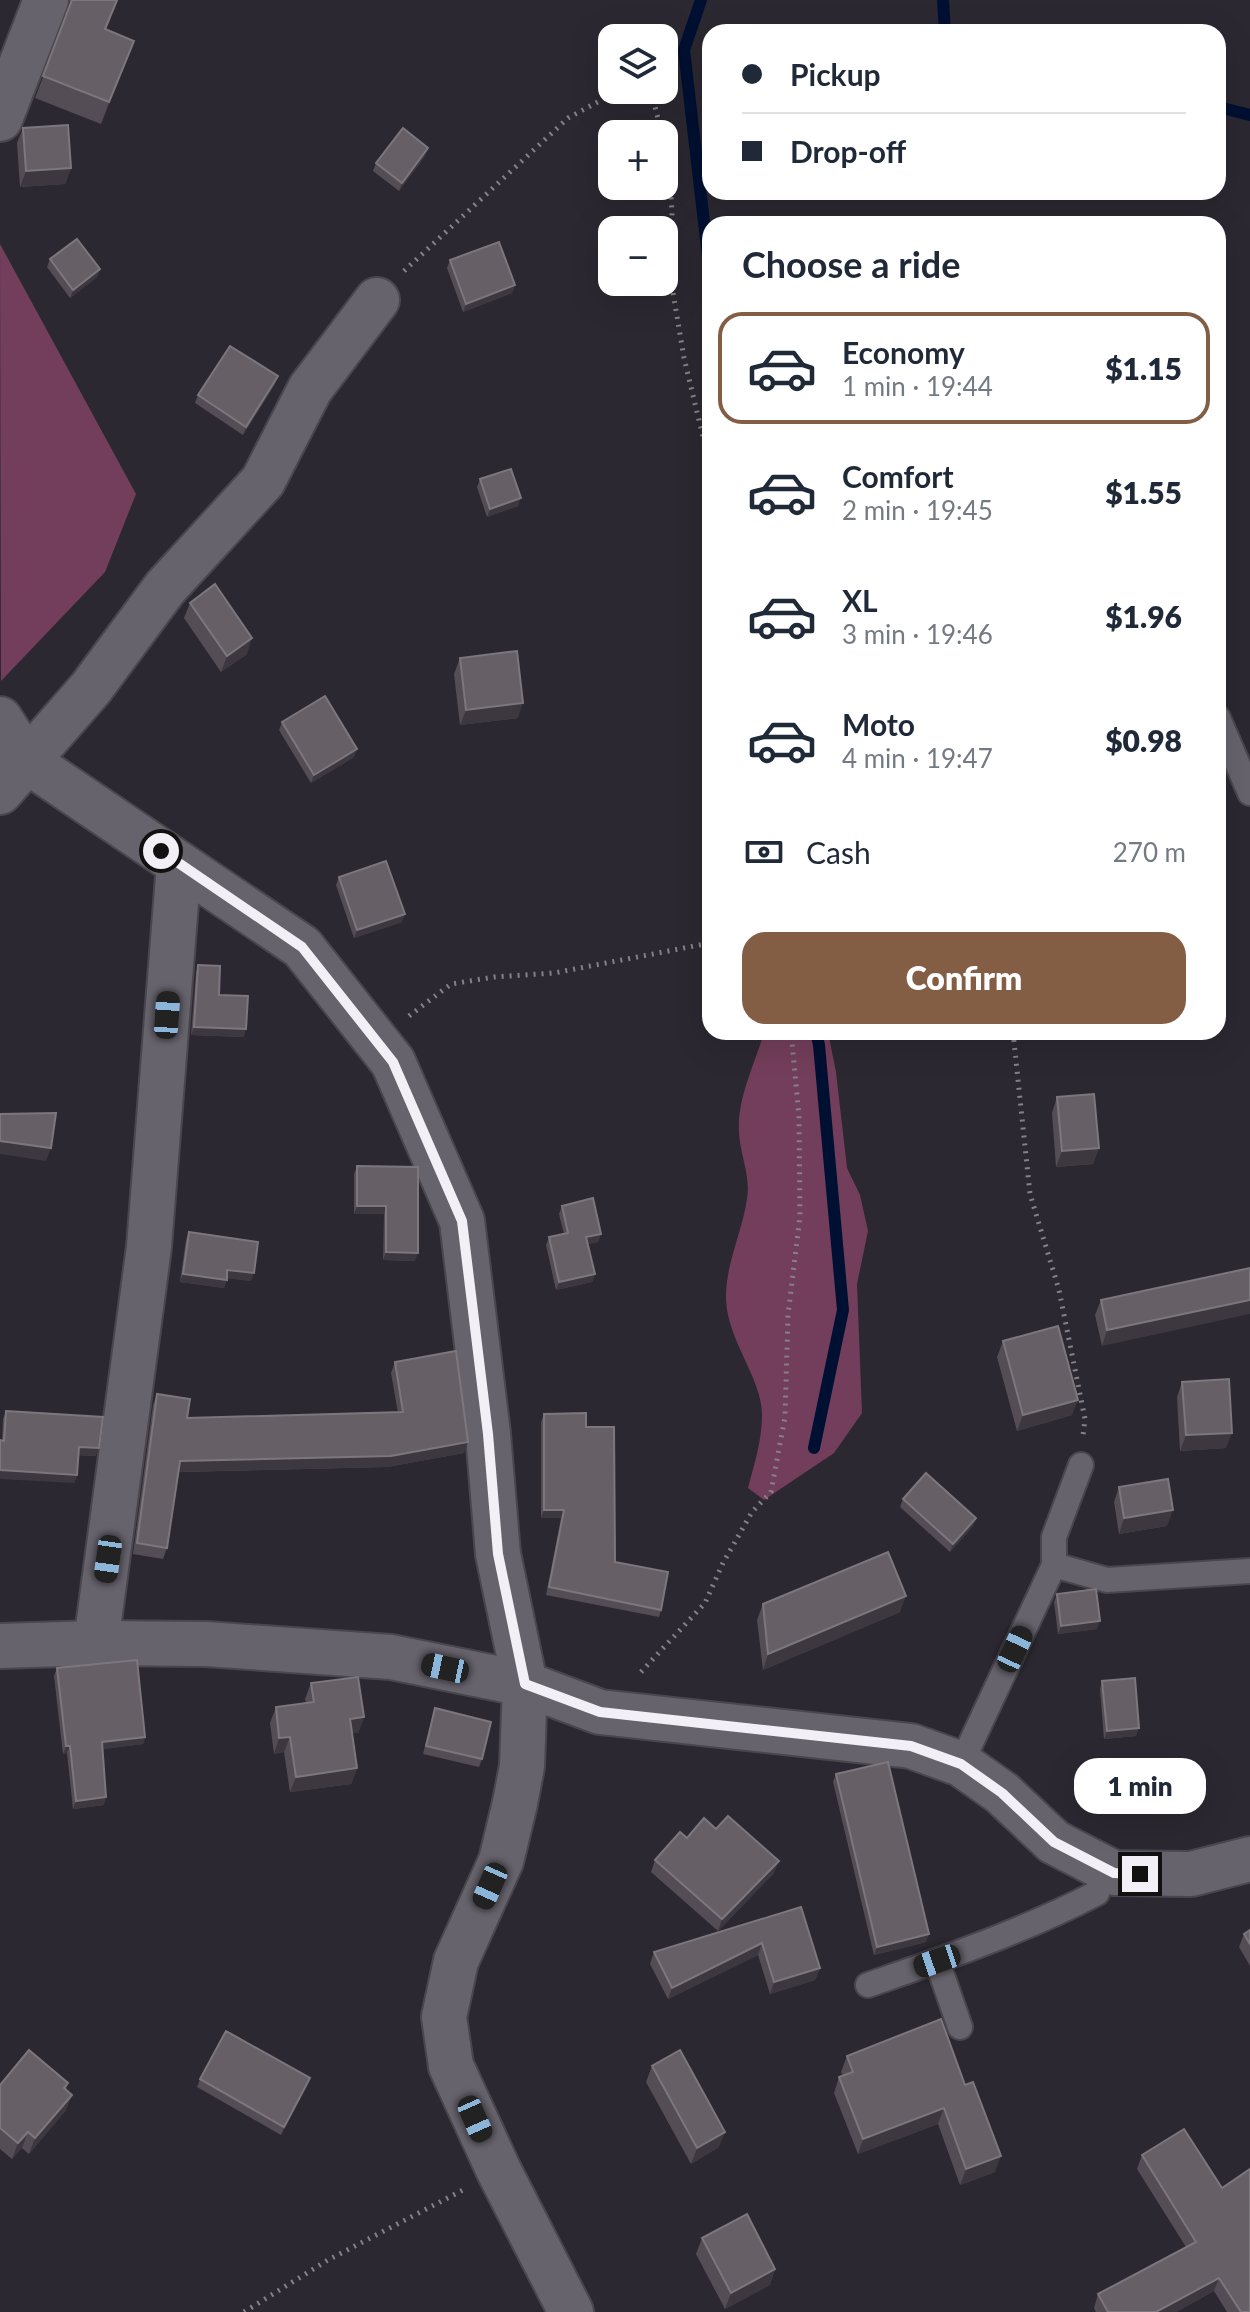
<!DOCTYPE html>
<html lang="en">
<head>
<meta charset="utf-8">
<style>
  body { margin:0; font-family:Lato,sans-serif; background:#f6f6f7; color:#1f2937; height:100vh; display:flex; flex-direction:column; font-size:30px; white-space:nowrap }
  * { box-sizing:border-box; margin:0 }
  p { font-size:26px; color:#747a83 }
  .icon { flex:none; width:44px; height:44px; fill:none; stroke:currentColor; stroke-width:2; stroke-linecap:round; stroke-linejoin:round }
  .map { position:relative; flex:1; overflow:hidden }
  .panel { position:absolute; left:702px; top:216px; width:524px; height:824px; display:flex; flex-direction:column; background:#fff; border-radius:24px; box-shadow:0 8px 32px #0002 }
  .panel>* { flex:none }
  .banner { position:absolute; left:702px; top:24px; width:524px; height:176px; border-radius:24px; box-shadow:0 8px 32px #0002; display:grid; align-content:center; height:176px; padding:0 40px; background:#fff }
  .fabs { position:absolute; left:598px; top:24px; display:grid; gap:16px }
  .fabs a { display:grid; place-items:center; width:80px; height:80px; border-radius:16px; background:#fff; box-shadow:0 8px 32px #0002; font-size:40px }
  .end { position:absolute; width:36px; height:36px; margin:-18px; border:10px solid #f2f0f6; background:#111; box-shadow:0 0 0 4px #111 }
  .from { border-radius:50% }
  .bubble { position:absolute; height:56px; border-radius:24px; background:#fff; box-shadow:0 8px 32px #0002; font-size:26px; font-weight:800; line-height:56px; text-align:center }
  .car { position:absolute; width:24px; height:48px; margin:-24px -12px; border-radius:10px; box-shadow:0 0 6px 2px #0007; background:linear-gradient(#222 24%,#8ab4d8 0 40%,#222 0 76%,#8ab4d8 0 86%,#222 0) }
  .banner b { display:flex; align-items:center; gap:28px; height:76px; font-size:30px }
  .banner b+b { border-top:2px solid #e0e1e3 }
  .banner i { width:20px; height:20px; background:#1f2937 }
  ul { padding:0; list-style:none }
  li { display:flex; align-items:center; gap:24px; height:112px; margin:0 16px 12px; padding:0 24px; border:4px solid transparent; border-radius:24px }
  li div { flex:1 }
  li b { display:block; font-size:30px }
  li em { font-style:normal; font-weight:800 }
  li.active { border-color:#835d44 }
  li>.icon { width:72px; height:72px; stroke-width:1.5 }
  h2 { padding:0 40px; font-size:36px; line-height:96px }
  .pay { display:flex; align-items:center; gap:20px; height:88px; padding:0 40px; font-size:30px }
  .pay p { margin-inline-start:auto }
  .action { display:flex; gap:16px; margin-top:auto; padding:16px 40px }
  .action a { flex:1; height:92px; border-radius:24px; background:#835d44; color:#fff; font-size:32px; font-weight:800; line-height:92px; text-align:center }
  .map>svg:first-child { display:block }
  .green { fill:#733e5b }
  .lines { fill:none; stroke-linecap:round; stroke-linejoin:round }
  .stream { stroke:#001032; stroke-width:12 }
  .service-casing { stroke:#49464d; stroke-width:28 }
  .minor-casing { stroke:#49464d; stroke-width:48 }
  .path { stroke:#848189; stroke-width:5; stroke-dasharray:2 6; stroke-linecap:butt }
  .service { stroke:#67636d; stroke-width:24 }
  .minor { stroke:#67636d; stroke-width:44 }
  .wall { fill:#554d55 }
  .shaded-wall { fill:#3d373f }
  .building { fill:#665f66; stroke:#7c767d; stroke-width:2 }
  .route { stroke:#f2f0f6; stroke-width:10 }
</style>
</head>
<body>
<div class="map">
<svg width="1250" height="2312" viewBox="0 0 1250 2312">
  <rect width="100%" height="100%" fill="#2b2831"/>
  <g class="green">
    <path d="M0,244L136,494L105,572L1,681Z"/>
    <path d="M764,1032H828L836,1072L847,1168L860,1195L868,1231L857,1284L862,1413L834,1453L764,1500L748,1488C754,1465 762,1440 762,1416C763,1380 728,1342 726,1300C725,1265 742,1233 747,1199C751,1176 740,1155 739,1132C737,1098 755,1064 764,1032Z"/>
  </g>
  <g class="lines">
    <g class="stream">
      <path d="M701,0L684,50L710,274"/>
      <path d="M943,0L945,32"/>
      <path d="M1218,107L1250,115"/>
      <path d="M814,1448L843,1310L819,1045L816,1032"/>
    </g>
    <defs>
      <g id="service">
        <path d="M1218,718L1250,793"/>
        <path d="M1054,1565L1107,1580L1250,1571"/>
        <path d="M961,1764L1054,1565V1537L1081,1465"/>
        <path d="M937,1961L960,2027"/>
        <path d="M868,1985C945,1958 1024,1931 1097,1893L1104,1869"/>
      </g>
      <g id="minor">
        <path d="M0,119L46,0"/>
        <path d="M0,719L27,761L302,947L393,1062L462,1221L488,1434L498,1554L525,1684L522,1766L515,1803L501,1861L456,1961L444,2017L451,2066L499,2171L571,2312"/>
        <path d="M0,792L91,688L165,588L263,481L310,389L377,300"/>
        <path d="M96,1643L149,1247L179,864"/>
        <path d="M0,1646L96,1643L206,1644L391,1657L525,1684L600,1712L911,1746L961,1764L1002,1793L1054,1842L1114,1873L1191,1874L1250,1859"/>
      </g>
    </defs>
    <use href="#service" class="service-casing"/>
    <use href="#minor" class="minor-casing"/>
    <g class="path">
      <path d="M623,90L653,99L662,134"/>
      <path d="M664,142L668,158L672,211L671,281L684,358L710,466"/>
      <path d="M404,271L568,118L620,90"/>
      <path d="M710,529L708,542L710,660"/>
      <path d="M409,1016L451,984L494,977L554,973L710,943"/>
      <path d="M1013,1032L1030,1194L1059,1290L1085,1419L1083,1436"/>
      <path d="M641,1672L705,1603L723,1563L752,1512L771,1492L785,1417L788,1315L800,1216L799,1116L791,1032"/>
      <path d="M244,2312L328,2260L463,2190"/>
    </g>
    <use href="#service" class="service"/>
    <use href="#minor" class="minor"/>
  </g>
  <g class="wall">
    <path d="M70,0H118L106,30L134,41L101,124L35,98L70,7Z"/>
    <path d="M23,128L71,168L65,184L20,187L17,143Z"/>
    <path d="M425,156L399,191L373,171L376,163Z"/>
    <path d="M50,259L100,269L97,277L70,298L47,267Z"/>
    <path d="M450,260L515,285L512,293L463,312L447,268Z"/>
    <path d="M275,384L243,435L195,403L198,395Z"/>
    <path d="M480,479L518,506L487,517L477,487Z"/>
    <path d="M190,603L247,654L221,672L184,618Z"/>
    <path d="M460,658L518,718L460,725L454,674Z"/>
    <path d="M282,722L354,757L311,783L279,730Z"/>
    <path d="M339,877L402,922L354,938L336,885Z"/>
    <path d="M198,965L219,995L244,1037L191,1035L196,973Z"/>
    <path d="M1057,1097L1099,1148L1093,1164L1056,1167L1052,1113Z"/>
    <path d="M357,1166L418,1167L415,1261L383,1260L384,1214H354V1174Z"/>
    <path d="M562,1206L601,1234L598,1242L588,1244L595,1274L592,1282L556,1290L546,1245L549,1237L564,1234L559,1214Z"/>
    <path d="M189,1232L251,1281L227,1278L224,1288L180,1282L186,1240Z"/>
    <path d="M1250,1268L1102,1346L1095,1315L1101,1300Z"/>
    <path d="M1003,1341L1072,1415L1017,1431L997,1357Z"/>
    <path d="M395,1362L464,1453L387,1467L179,1472L167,1548L163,1559L133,1554L153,1405L157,1394L187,1418L398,1413L391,1373Z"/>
    <path d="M1182,1382L1226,1448L1180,1451L1177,1397Z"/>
    <path d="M6,1411L96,1456L78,1455L77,1475L74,1483L2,1441L3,1419Z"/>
    <path d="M544,1414L586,1427L615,1562L661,1610L659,1617L546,1595L561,1518H541V1422Z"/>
    <path d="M1119,1487L1167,1526L1119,1534L1114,1502Z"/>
    <path d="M903,1499L976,1518L973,1526L950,1552L900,1507Z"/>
    <path d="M1057,1594L1097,1629L1058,1634L1054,1602Z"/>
    <path d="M763,1604L900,1612L763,1670L757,1620Z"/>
    <path d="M57,1668L145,1737L143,1744L102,1749L104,1805L73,1809L67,1753L63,1754L54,1676Z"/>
    <path d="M1102,1681L1136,1736L1104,1739L1100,1689Z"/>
    <path d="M311,1683L364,1717L358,1733H352L357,1768L351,1784L290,1792L284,1752L274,1754L270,1723L276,1707L306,1703L305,1699Z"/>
    <path d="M435,1708L482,1759L479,1767L423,1754Z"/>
    <path d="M836,1774L926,1942L874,1955L833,1782Z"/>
    <path d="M716,1829L774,1873L718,1931L651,1872L655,1860L687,1838Z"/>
    <path d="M801,1907L820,1968L815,1980L770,1994L758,1955L668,1999L650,1964L654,1952Z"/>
    <path d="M1250,1930V1966L1239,1947L1244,1934Z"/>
    <path d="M941,2019L995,2172L960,2185L938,2124L858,2154L834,2093L839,2077L843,2076L841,2072L847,2056Z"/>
    <path d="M652,2066L719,2147L691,2164L646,2082Z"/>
    <path d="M200,2079L307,2086L281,2135L197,2087Z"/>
    <path d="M68,2083L66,2090V2110L29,2154L22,2148L12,2159L0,2149V2085Z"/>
    <path d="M1142,2155L1222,2188L1250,2312H1227L1214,2291L1176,2312H1096L1094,2308L1098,2294L1186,2247L1137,2169Z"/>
    <path d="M702,2238L775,2269L770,2285L725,2309L696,2254Z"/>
  </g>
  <g class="shaded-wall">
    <path d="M134,41L126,63L101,124L109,102Z"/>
    <path d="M428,148L425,156L399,191L402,183Z"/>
    <path d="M71,168L65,184L20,187L26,171Z"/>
    <path d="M100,269L97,277L70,298L73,290Z"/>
    <path d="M515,285L512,293L463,312L466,304Z"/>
    <path d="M278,376L275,384L243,435L246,427Z"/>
    <path d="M521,498L518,506L487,517L490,509Z"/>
    <path d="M252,638L247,654L221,672L227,656Z"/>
    <path d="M523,703L518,718L460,725L466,710Z"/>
    <path d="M357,749L354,757L311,783L314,775Z"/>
    <path d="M405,914L402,922L354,938L357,930Z"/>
    <path d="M194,1027L246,1029L244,1037L191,1035Z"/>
    <path d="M0,1141L51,1148L46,1161L0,1154Z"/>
    <path d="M1099,1148L1093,1164L1056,1167L1062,1151Z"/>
    <path d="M357,1206H386L384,1214H354Z"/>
    <path d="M601,1234L598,1242L584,1245L586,1237Z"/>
    <path d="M386,1252L418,1253L415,1261L383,1260Z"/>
    <path d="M227,1270L254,1273L251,1281L225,1278Z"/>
    <path d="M183,1274L227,1280L224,1288L180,1282Z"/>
    <path d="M595,1274L592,1282L556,1290L559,1282Z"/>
    <path d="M1250,1300V1314L1102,1346L1107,1330Z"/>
    <path d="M1078,1400L1072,1415L1017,1431L1023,1415Z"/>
    <path d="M1232,1433L1226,1448L1180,1451L1186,1435Z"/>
    <path d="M468,1442L464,1453L387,1467L176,1472L180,1461Z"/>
    <path d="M79,1447L99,1448L96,1456L76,1455Z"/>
    <path d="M0,1470L77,1475L74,1483L0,1479Z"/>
    <path d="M544,1510H564L561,1518H541Z"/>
    <path d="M1173,1510L1167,1526L1119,1534L1124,1518Z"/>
    <path d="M976,1518L973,1526L950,1552L953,1544Z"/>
    <path d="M906,1596L900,1612L763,1670L768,1654Z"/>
    <path d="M1100,1621L1097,1629L1058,1634L1061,1626Z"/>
    <path d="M364,1717L358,1733L344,1734L350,1719Z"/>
    <path d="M1139,1728L1136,1736L1104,1739L1107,1731Z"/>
    <path d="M145,1737L143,1744L99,1750L102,1742Z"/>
    <path d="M290,1737L284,1752L274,1754L279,1738Z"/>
    <path d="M66,1746H70L67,1753L63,1754Z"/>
    <path d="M357,1768L351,1784L290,1792L296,1777Z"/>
    <path d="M106,1797L104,1805L73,1809L76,1801Z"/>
    <path d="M779,1861L774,1873L718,1931L722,1919Z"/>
    <path d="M929,1934L926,1942L874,1955L877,1947Z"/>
    <path d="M762,1943L758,1955L668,1999L672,1988Z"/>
    <path d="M820,1968L815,1980L770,1994L774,1982Z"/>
    <path d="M310,2078L307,2086L281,2135L284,2127Z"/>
    <path d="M72,2095L66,2110L29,2154L35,2138Z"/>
    <path d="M944,2108L938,2124L858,2154L863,2139Z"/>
    <path d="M28,2132L22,2148L12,2159L18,2143Z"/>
    <path d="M725,2132L719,2147L691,2164L697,2148Z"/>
    <path d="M1001,2156L995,2172L960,2185L966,2169Z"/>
    <path d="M775,2269L770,2285L725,2309L731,2293Z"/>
    <path d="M1219,2278L1214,2291L1176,2312H1156Z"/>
  </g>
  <g class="building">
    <path d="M72,0H117L105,29L134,41L109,102L43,76Z"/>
    <path d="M68,125L71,168L26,171L23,128Z"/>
    <path d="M403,128L428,148L402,183L376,163Z"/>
    <path d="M77,239L100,269L73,290L50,259Z"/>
    <path d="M499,242L515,285L466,304L450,260Z"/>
    <path d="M230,346L278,376L246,427L198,395Z"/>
    <path d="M511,469L521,498L490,509L480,479Z"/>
    <path d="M215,584L252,638L227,656L190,603Z"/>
    <path d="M517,651L523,703L466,710L460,658Z"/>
    <path d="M325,696L357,749L314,775L282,722Z"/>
    <path d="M386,861L405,914L357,930L339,877Z"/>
    <path d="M198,965L220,966L219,995L248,996L246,1029L194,1027Z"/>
    <path d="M1094,1094L1099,1148L1062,1151L1057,1097Z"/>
    <path d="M56,1113L51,1148L0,1141V1114Z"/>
    <path d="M357,1166L418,1167V1253L386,1252V1206H357Z"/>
    <path d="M593,1198L601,1234L586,1237L595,1274L559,1282L549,1237L568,1233L562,1206Z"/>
    <path d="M189,1232L258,1242L254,1273L227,1270V1280L183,1274Z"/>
    <path d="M1250,1268V1300L1107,1330L1101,1300Z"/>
    <path d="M1058,1326L1078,1400L1023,1415L1003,1341Z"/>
    <path d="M456,1351L468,1442L391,1456L180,1461L167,1548L137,1543L157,1394L190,1399L187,1418L403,1412L395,1362Z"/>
    <path d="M1229,1379L1232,1433L1186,1435L1182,1382Z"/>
    <path d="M6,1411L103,1417L99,1448L79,1447L77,1475L0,1470V1440L4,1441Z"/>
    <path d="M586,1413V1427H614L615,1562L668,1572L661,1610L549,1587L564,1510H544V1414Z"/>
    <path d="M926,1473L976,1518L953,1544L903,1499Z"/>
    <path d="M1168,1479L1173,1510L1124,1518L1119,1487Z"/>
    <path d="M888,1552L906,1596L768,1654L763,1604Z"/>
    <path d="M1096,1589L1100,1621L1061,1626L1057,1594Z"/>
    <path d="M137,1660L145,1737L102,1742L106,1797L76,1801L70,1746H66L57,1668Z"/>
    <path d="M358,1677L364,1717L350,1719L357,1768L296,1777L290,1737L279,1738L276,1707L314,1702L311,1683Z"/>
    <path d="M1135,1678L1139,1728L1107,1731L1102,1681Z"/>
    <path d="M435,1708L491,1722L482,1759L426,1746Z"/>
    <path d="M888,1762L929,1934L877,1947L836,1774Z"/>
    <path d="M728,1816L779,1861L722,1919L655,1860L680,1832L687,1838L704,1818L716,1829Z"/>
    <path d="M801,1907L820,1968L774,1982L762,1943L672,1988L654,1952Z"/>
    <path d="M1250,1930V1944L1244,1934Z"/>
    <path d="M941,2019L965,2085L973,2082L1001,2156L966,2169L944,2108L863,2139L839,2077L853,2072L847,2056Z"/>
    <path d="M226,2031L310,2078L284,2127L200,2079Z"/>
    <path d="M29,2050L68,2083L64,2088L72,2095L35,2138L28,2132L18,2143L0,2128V2085Z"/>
    <path d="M680,2050L725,2132L697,2148L652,2066Z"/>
    <path d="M1184,2129L1222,2188L1250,2169V2312H1241L1219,2278L1156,2312H1108L1098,2294L1196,2242L1142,2155Z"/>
    <path d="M747,2214L775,2269L731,2293L702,2238Z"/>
  </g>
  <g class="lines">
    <path class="route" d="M161,851L302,947L393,1062L462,1221L488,1434L498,1554L525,1684L600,1712L911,1746L961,1764L1002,1793L1054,1842L1114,1873L1140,1874"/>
  </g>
</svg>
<div class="fabs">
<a><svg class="icon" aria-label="layers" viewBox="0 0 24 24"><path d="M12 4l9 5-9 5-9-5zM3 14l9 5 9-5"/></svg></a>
<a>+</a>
<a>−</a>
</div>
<i class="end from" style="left:161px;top:851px"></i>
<i class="end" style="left:1140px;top:1874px"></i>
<div class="bubble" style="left:1074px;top:1758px;width:132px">1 min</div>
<i class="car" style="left:167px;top:1015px;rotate:4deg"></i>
<i class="car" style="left:108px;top:1559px;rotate:188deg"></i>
<i class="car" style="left:1015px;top:1649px;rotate:25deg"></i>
<i class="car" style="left:445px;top:1668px;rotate:282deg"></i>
<i class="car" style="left:490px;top:1886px;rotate:204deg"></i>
<i class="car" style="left:937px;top:1961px;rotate:251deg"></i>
<i class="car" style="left:475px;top:2119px;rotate:156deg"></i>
<div class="banner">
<b><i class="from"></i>Pickup</b>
<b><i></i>Drop-off</b>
</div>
<section class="panel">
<h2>Choose a ride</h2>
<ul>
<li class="active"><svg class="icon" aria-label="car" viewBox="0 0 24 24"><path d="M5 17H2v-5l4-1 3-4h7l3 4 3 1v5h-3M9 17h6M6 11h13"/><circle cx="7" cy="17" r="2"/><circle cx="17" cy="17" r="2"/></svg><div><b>Economy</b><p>1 min · 19:44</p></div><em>$1.15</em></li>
<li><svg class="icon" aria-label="car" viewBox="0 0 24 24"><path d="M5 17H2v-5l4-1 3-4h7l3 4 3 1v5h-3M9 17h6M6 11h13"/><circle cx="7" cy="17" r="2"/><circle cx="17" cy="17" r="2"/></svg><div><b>Comfort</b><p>2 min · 19:45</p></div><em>$1.55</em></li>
<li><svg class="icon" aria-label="car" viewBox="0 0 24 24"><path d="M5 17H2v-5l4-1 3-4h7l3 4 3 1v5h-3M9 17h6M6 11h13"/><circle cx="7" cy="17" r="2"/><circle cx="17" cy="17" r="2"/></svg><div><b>XL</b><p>3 min · 19:46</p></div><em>$1.96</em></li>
<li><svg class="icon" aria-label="car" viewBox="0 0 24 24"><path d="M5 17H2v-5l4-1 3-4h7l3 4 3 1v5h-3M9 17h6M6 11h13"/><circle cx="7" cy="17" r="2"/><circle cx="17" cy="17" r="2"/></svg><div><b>Moto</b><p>4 min · 19:47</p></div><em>$0.98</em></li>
</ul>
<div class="pay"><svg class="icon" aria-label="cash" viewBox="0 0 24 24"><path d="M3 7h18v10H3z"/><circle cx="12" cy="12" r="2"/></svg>Cash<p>270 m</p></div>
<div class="action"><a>Confirm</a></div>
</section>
</div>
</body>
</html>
